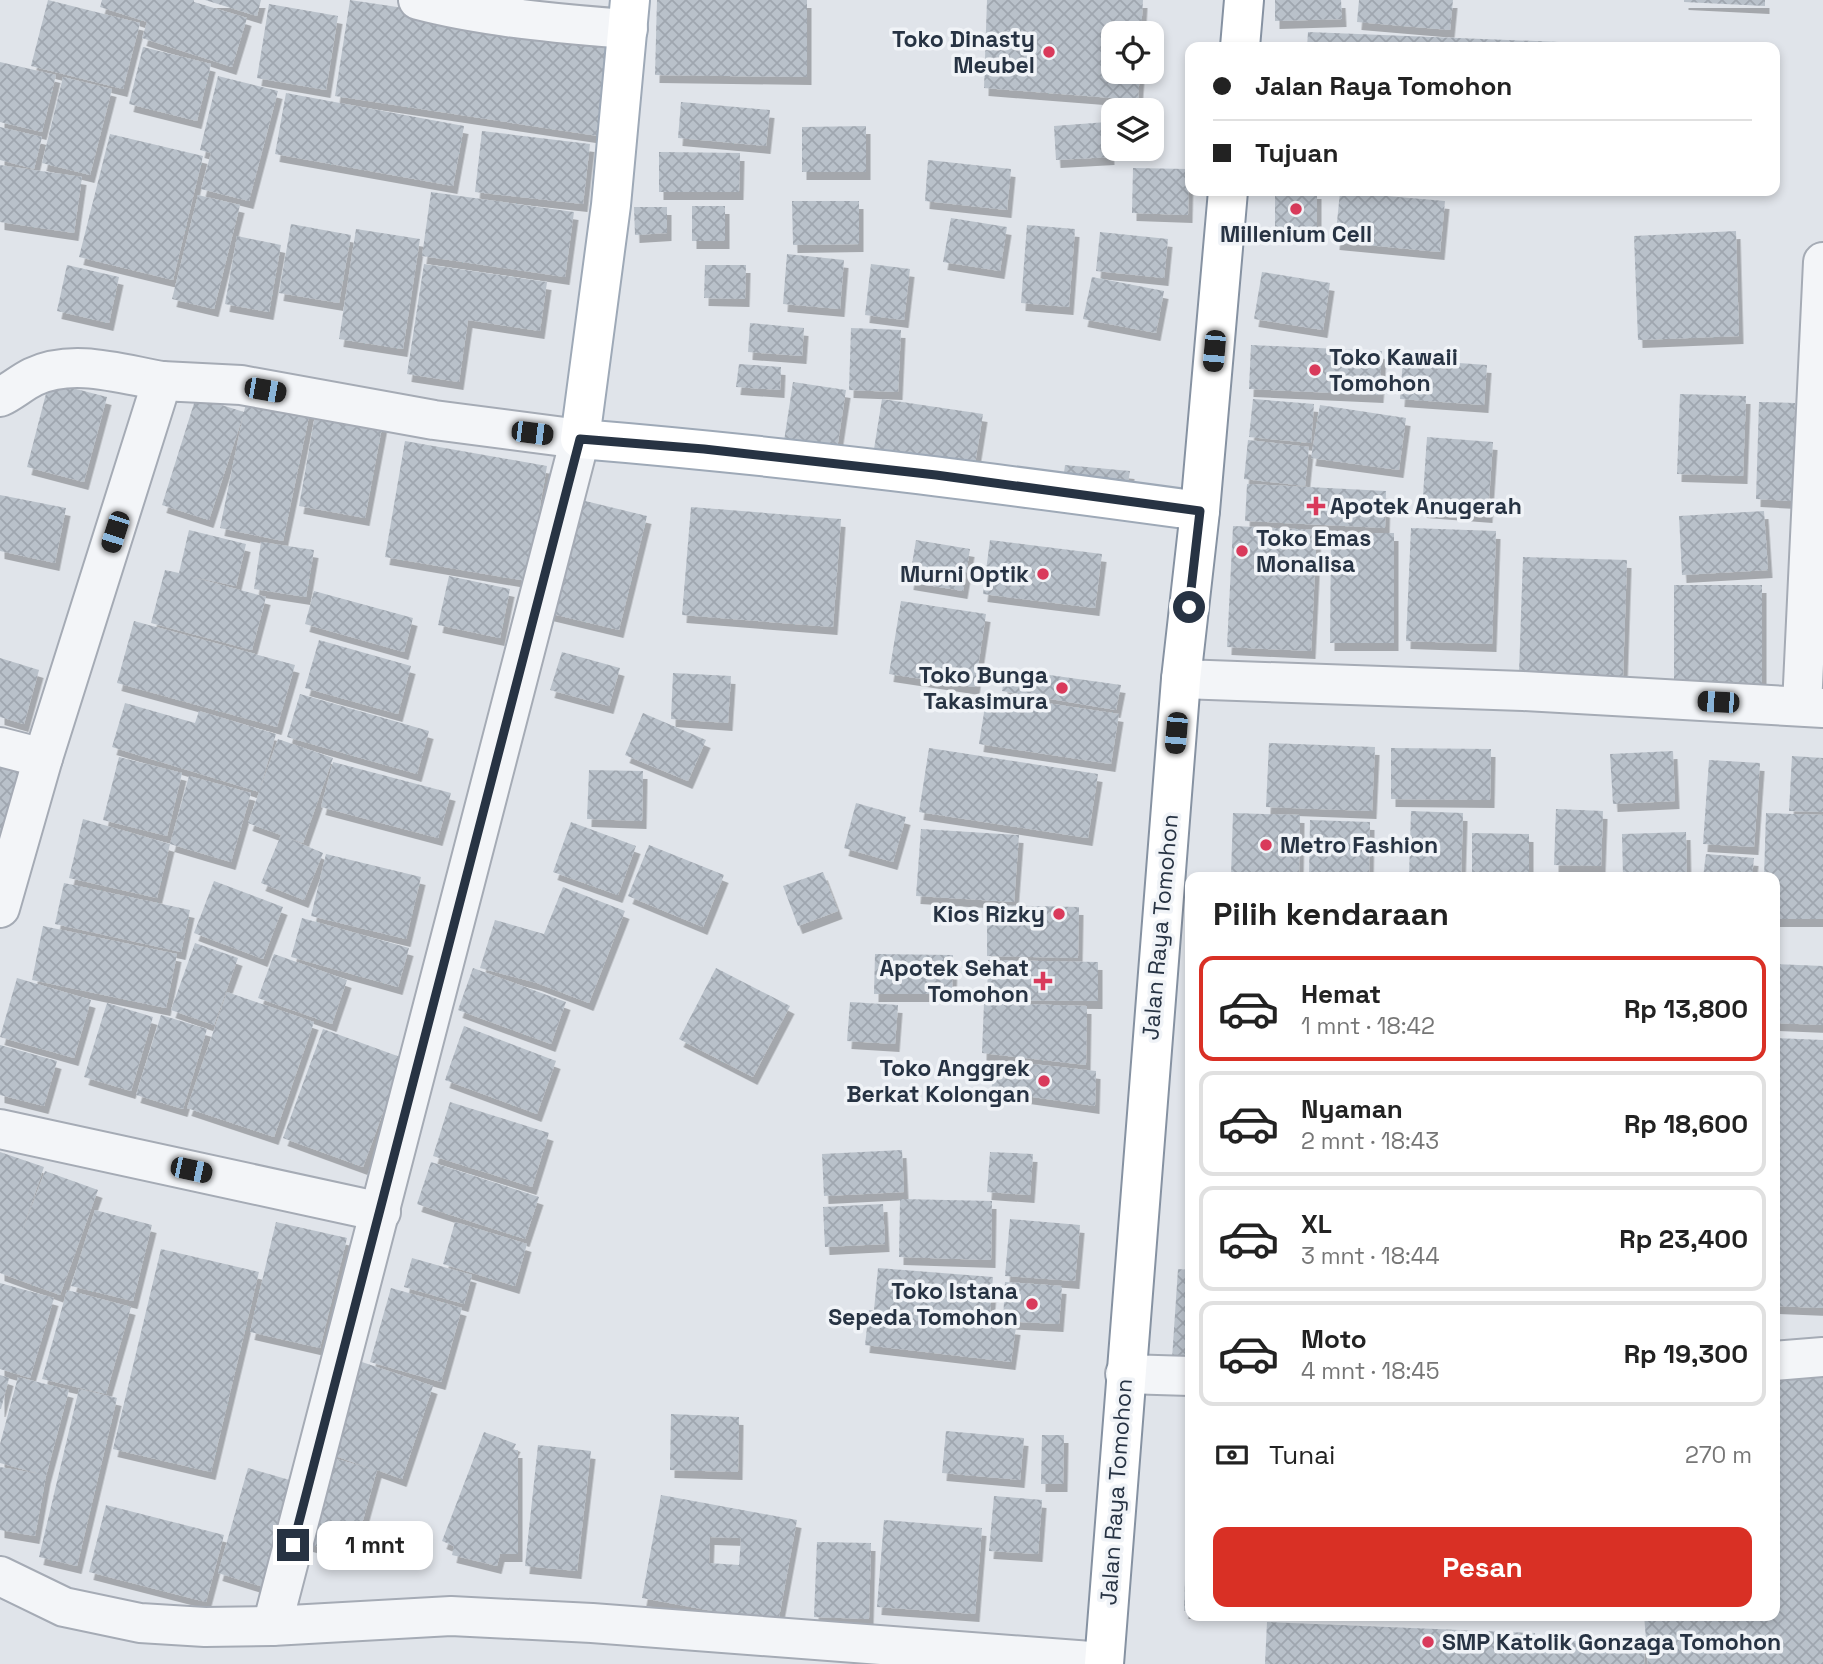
<!DOCTYPE html>
<html lang="id">
<head>
<meta charset="utf-8">
<style>
  body { margin:0; font-family:"Space Grotesk",sans-serif; background:#f2f2f2; color:#222; height:100vh; display:flex; flex-direction:column; font-size:26px; white-space:nowrap }
  * { box-sizing:border-box; margin:0 }
  p { font-size:23px; color:#767676 }
  .icon { flex:none; width:38px; height:38px; fill:none; stroke:currentColor; stroke-width:2; stroke-linecap:round; stroke-linejoin:round }
  .map { position:relative; flex:1; overflow:hidden }
  .panel { position:absolute; left:1185px; top:872px; width:595px; height:749px; display:flex; flex-direction:column; background:#fff; border-radius:14px; box-shadow:0 4px 10px #0003 }
  .panel>* { flex:none }
  .hud { position:absolute; left:1185px; top:42px; width:595px; height:154px; border-radius:14px; box-shadow:0 4px 10px #0003; display:grid; align-content:center; height:154px; padding:0 28px; background:#fff }
  .controls { position:absolute; left:1101px; top:21px; display:grid; gap:14px }
  .controls a { display:grid; place-items:center; width:63px; height:63px; border-radius:14px; background:#fff; box-shadow:0 4px 10px #0003; font-size:35px }
  .end { position:absolute; width:32px; height:32px; margin:-16px; border:9px solid #273343; background:#fff; box-shadow:0 0 0 4px #fff }
  .from { border-radius:50% }
  .bubble { position:absolute; height:49px; border-radius:14px; background:#fff; box-shadow:0 4px 10px #0003; font-size:23px; font-weight:700; line-height:49px; text-align:center }
  .car { position:absolute; width:21px; height:42px; margin:-21px -10px; border-radius:9px; box-shadow:0 0 5px 2px #0007; background:linear-gradient(#222 24%,#8ab4d8 0 40%,#222 0 76%,#8ab4d8 0 86%,#222 0) }
  .hud b { display:flex; align-items:center; gap:24px; height:66px; font-size:26px }
  .hud b+b { border-top:2px solid #e0e0e0 }
  .hud i { width:18px; height:18px; background:#222 }
  ul { padding:0; list-style:none }
  li { display:flex; align-items:center; gap:21px; height:105px; margin:0 14px 10px; padding:0 14px; border:4px solid #e0e0e0; border-radius:14px }
  li div { flex:1 }
  li b { display:block; font-size:26px }
  li em { font-style:normal; font-weight:700 }
  li.selected { border-color:#d93025 }
  li>.icon { width:63px; height:63px; stroke-width:1.5 }
  h2 { padding:0 28px; font-size:32px; line-height:84px }
  .pay { display:flex; align-items:center; gap:18px; height:77px; padding:0 28px; font-size:26px }
  .pay p { margin-inline-start:auto }
  .primary-button { display:flex; gap:14px; margin-top:auto; padding:14px 28px }
  .primary-button a { flex:1; height:80px; border-radius:14px; background:#d93025; color:#fff; font-size:28px; font-weight:700; line-height:80px; text-align:center }
  .map>svg:first-child { display:block }
  .building { fill:url(#building-cross-hatch); fill-rule:evenodd; filter:url(#shadow) }
  .lines { fill:none; stroke-linecap:round; stroke-linejoin:round }
  .minor-casing { stroke:#a5abb5; stroke-width:42 }
  .primary-casing { stroke:#9ea9b7; stroke-width:42 }
  .trunk-casing { stroke:#8692a2; stroke-width:42 }
  .minor { stroke:#f3f5f8; stroke-width:38 }
  .primary { stroke:#fff; stroke-width:38 }
  .trunk { stroke:#fff; stroke-width:38 }
  .route { stroke:#273343; stroke-width:9 }
  .poi-dot { fill:#d93a5b; stroke:#f0f3f7; stroke-width:2.5 }
  .labels { text-anchor:middle; stroke-width:7; stroke-linejoin:round; paint-order:stroke }
  .poi-label { font-size:23px; font-weight:bold; fill:#273343; stroke:#f0f3f7; text-anchor:end }
  .street-label { font-size:23px; fill:#273343; stroke:#f0f3f7 }
</style>
</head>
<body>
<div class="map">
<svg width="1823" height="1664" viewBox="0 0 1823 1664">
  <defs>
    <pattern id="building-cross-hatch" width="8" height="8" patternUnits="userSpaceOnUse" patternTransform="scale(1.75)"><rect width="8" height="8" fill="#b9c1ca"/><path d="M0 0l8 8M0 8l8-8" fill="none" stroke="#9fa6af"/></pattern>
    <filter id="shadow"><feDropShadow dx="4.5" dy="8" stdDeviation="0" flood-color="#0004"/></filter>
  </defs>
  <rect width="100%" height="100%" fill="#e0e4ea"/>
  <g class="building">
    <path d="M48,0L140,23L123,89L31,66Z"/>
    <path d="M102,0H194V2L247,18L232,67L142,38L147,22L100,7Z"/>
    <path d="M205,0H261L257,16Z"/>
    <path d="M350,0L613,39L598,136L335,96Z"/>
    <path d="M657,0H807V77L655,75Z"/>
    <path d="M987,0H1143L1141,33H1113V72H1140L1138,100L984,88Z"/>
    <path d="M1275,0H1341L1342,19L1275,21Z"/>
    <path d="M1359,0H1453L1450,30L1357,22Z"/>
    <path d="M1684,0H1765V6L1684,2Z"/>
    <path d="M269,4L338,16L326,90L257,78Z"/>
    <path d="M1308,32L1559,42L1558,47H1307Z"/>
    <path d="M143,47L211,64L197,121L129,104Z"/>
    <path d="M0,62L56,75L42,132L0,122Z"/>
    <path d="M218,76L278,91L249,201L201,189L211,153L200,150Z"/>
    <path d="M63,77L112,89L90,175L42,163Z"/>
    <path d="M286,93L464,126L453,186L275,154Z"/>
    <path d="M681,102L770,110L766,146L678,138Z"/>
    <path d="M1107,122L1110,157L1056,160L1054,126Z"/>
    <path d="M866,126V172H802V127Z"/>
    <path d="M0,127L42,137L34,169L0,160Z"/>
    <path d="M482,131L590,144L583,204L475,192Z"/>
    <path d="M110,134L203,156L173,280L79,257Z"/>
    <path d="M659,152L740,153L739,192H659Z"/>
    <path d="M928,160L1011,169L1007,210L925,201Z"/>
    <path d="M0,165L82,177L74,233L0,222Z"/>
    <path d="M1133,168L1189,169L1188,215L1132,213Z"/>
    <rect x="1275" y="191" width="42" height="36"/>
    <path d="M431,192L574,212L565,277L422,256Z"/>
    <path d="M1340,192L1445,201L1440,252L1335,242Z"/>
    <path d="M198,195L240,205L214,309L172,299Z"/>
    <path d="M792,201H859V244L793,245Z"/>
    <rect x="692" y="206" width="33" height="35"/>
    <path d="M634,207H667V233L635,235Z"/>
    <path d="M951,218L1007,227L1000,271L943,262Z"/>
    <path d="M291,224L351,235L339,303L279,293Z"/>
    <path d="M1027,225L1075,229L1069,307L1021,303Z"/>
    <path d="M356,229L420,239L403,349L339,339Z"/>
    <path d="M1736,231L1739,336L1638,340L1634,236Z"/>
    <path d="M1100,232L1168,239L1164,278L1096,271Z"/>
    <path d="M237,236L281,245L269,312L225,304Z"/>
    <path d="M787,254L844,260L840,309L783,304Z"/>
    <path d="M424,264L547,282L540,331L468,320L459,382L407,374Z"/>
    <path d="M871,264L910,269L904,320L865,315Z"/>
    <path d="M67,265L119,277L109,323L57,311Z"/>
    <path d="M705,265H746L745,299L704,298Z"/>
    <path d="M1262,272L1330,283L1323,330L1254,319Z"/>
    <path d="M1092,277L1164,291L1156,333L1083,319Z"/>
    <path d="M750,323L804,328L802,356L748,352Z"/>
    <path d="M851,328L901,330L898,392L849,390Z"/>
    <path d="M1251,345L1382,351L1379,395L1249,389Z"/>
    <path d="M1403,359L1487,365L1484,405L1400,399Z"/>
    <path d="M739,364L781,367L780,390L736,387Z"/>
    <path d="M49,382L107,397L84,482L27,467Z"/>
    <path d="M793,382L846,390L837,449L784,441Z"/>
    <path d="M248,394L311,407L283,541L220,528L243,416L209,520L162,505L196,397L244,412Z"/>
    <path d="M1680,394L1746,396L1743,476L1677,474Z"/>
    <path d="M882,399L983,414L975,464L874,449Z"/>
    <path d="M1253,399L1314,404L1311,443L1249,437Z"/>
    <path d="M1759,402L1795,403L1792,501L1756,499Z"/>
    <path d="M1320,405L1406,418L1399,470L1311,458Z"/>
    <path d="M316,410L383,422L365,518L299,506Z"/>
    <path d="M1427,437L1493,442L1488,515L1422,510Z"/>
    <path d="M1248,440L1309,447L1305,486L1244,479Z"/>
    <path d="M405,441L547,466L527,581L385,557Z"/>
    <path d="M1065,465L1130,471L1126,496L1062,488Z"/>
    <path d="M1247,484L1386,491L1385,528L1245,521Z"/>
    <path d="M0,495L66,508L55,563L0,551Z"/>
    <path d="M573,498L647,516L619,630L544,612Z"/>
    <path d="M691,507L841,519L833,627L682,615Z"/>
    <path d="M1764,511L1768,570L1682,575L1679,516Z"/>
    <path d="M1233,526L1317,530L1311,651L1227,647Z"/>
    <path d="M1411,528L1496,531L1492,644L1406,641Z"/>
    <path d="M189,530L246,544L236,586L188,576L266,597L252,650L151,623L165,570L179,573Z"/>
    <path d="M1331,533H1394V643H1330Z"/>
    <path d="M916,540L970,549L963,591L909,582Z"/>
    <path d="M990,540L1102,554L1095,608L983,594Z"/>
    <path d="M261,542L314,550L306,597L254,589Z"/>
    <path d="M1523,557L1627,560L1623,677L1519,673Z"/>
    <path d="M449,576L510,589L500,638L438,625Z"/>
    <rect x="1674" y="585" width="88" height="111"/>
    <path d="M314,591L413,618L404,652L305,624Z"/>
    <path d="M901,601L986,614L975,687L889,674Z"/>
    <path d="M134,621L295,665L277,727L117,683Z"/>
    <path d="M319,640L411,666L398,714L305,688Z"/>
    <path d="M562,652L620,668L609,706L550,690Z"/>
    <path d="M0,658L39,670L24,724L0,717Z"/>
    <path d="M1006,669L1121,685L1116,710L1002,691Z"/>
    <path d="M673,673L731,676L728,723L671,719Z"/>
    <path d="M300,694L429,731L417,774L287,737Z"/>
    <path d="M987,694L1119,714L1111,764L979,744Z"/>
    <path d="M125,703L195,723L199,711L276,734L259,792L112,747Z"/>
    <path d="M643,713L706,740L688,781L625,755Z"/>
    <path d="M278,739L333,758L303,843L283,836L323,853L304,900L261,883L281,835L248,823Z"/>
    <path d="M1269,743L1375,747L1372,811L1266,807Z"/>
    <path d="M929,748L1098,774L1088,838L919,812Z"/>
    <path d="M1391,748L1491,749L1490,800L1391,799Z"/>
    <path d="M1673,751L1675,801L1613,804L1610,754Z"/>
    <path d="M1792,756L1823,758V812L1789,811Z"/>
    <path d="M119,757L182,773L167,836L103,820Z"/>
    <path d="M1709,760L1760,763L1754,847L1703,844Z"/>
    <path d="M333,762L451,793L438,838L321,807Z"/>
    <path d="M0,768L19,773L0,846Z"/>
    <path d="M589,770L643,771L642,821L587,819Z"/>
    <path d="M189,776L251,793L231,862L170,844Z"/>
    <path d="M856,803L906,817L893,862L844,848Z"/>
    <path d="M1556,809L1603,811L1601,866L1554,865Z"/>
    <path d="M1411,811L1463,813L1461,877H1409Z"/>
    <path d="M1233,813L1300,815L1299,876L1231,875Z"/>
    <path d="M1766,813L1823,815V919H1774V877H1764Z"/>
    <path d="M83,819L170,844L157,898L69,878Z"/>
    <path d="M1310,820L1370,822L1369,877H1309Z"/>
    <path d="M571,822L636,846L618,895L553,872Z"/>
    <path d="M921,829L1019,835L1014,902L916,896Z"/>
    <path d="M1686,832L1687,877H1623L1622,834Z"/>
    <path d="M1472,833L1529,834V875H1472Z"/>
    <path d="M649,845L724,875L703,927L628,896Z"/>
    <path d="M326,854L421,877L406,939L311,916Z"/>
    <path d="M1706,854L1754,858L1752,877H1703Z"/>
    <path d="M823,872L838,911L798,926L783,886Z"/>
    <path d="M214,881L283,907L263,959L194,933Z"/>
    <path d="M64,883L190,910L181,952L55,924Z"/>
    <path d="M563,887L625,911L589,1003L537,983L480,968L495,920L544,934Z"/>
    <path d="M987,905L1079,907L1078,958L987,956Z"/>
    <path d="M302,918L409,948L398,987L291,957Z"/>
    <path d="M43,926L177,954L166,1008L32,980Z"/>
    <path d="M195,943L238,958L214,1025L171,1010Z"/>
    <path d="M274,954L347,980L332,1024L258,998Z"/>
    <path d="M875,954L953,955L952,994H874Z"/>
    <path d="M988,960L1098,962V1001L987,1000Z"/>
    <path d="M1774,964L1823,966V1025L1774,1023Z"/>
    <path d="M473,968L566,1002L551,1044L458,1010Z"/>
    <path d="M716,968L790,1006L753,1077L679,1039Z"/>
    <path d="M17,978L91,1000L74,1058L0,1037Z"/>
    <path d="M227,992L314,1022L274,1137L187,1108Z"/>
    <path d="M850,1002L898,1005L895,1044L847,1041Z"/>
    <path d="M107,1003L153,1017L131,1091L84,1077Z"/>
    <path d="M984,1003L1087,1006L1086,1065L982,1053Z"/>
    <path d="M161,1015L207,1029L183,1109L136,1095Z"/>
    <path d="M464,1026L556,1061L537,1114L445,1080Z"/>
    <path d="M323,1029L403,1058L363,1167L283,1138Z"/>
    <path d="M1775,1038L1823,1040V1308L1774,1306Z"/>
    <path d="M0,1045L57,1061L44,1106L0,1095Z"/>
    <path d="M996,1060L1096,1071L1095,1106L991,1091Z"/>
    <path d="M450,1102L549,1133L532,1187L433,1156Z"/>
    <path d="M902,1150L904,1192L824,1196L822,1154Z"/>
    <path d="M0,1152L44,1167L19,1240L45,1171L98,1190L60,1295L0,1273Z"/>
    <path d="M990,1152L1033,1154L1030,1195L987,1192Z"/>
    <path d="M431,1162L539,1197L525,1239L417,1204Z"/>
    <path d="M900,1199L992,1201L991,1260L899,1257Z"/>
    <path d="M883,1204L885,1244L825,1247L823,1207Z"/>
    <path d="M95,1210L152,1225L133,1301L71,1286Z"/>
    <path d="M1010,1219L1080,1225L1075,1281L1005,1276Z"/>
    <path d="M276,1222L347,1238L320,1348L250,1332Z"/>
    <path d="M455,1222L527,1244L515,1286L443,1264Z"/>
    <path d="M161,1249L259,1272L211,1472L113,1449Z"/>
    <path d="M412,1258L472,1275L464,1304L404,1287Z"/>
    <path d="M878,1268L993,1277L989,1324L1016,1327L1011,1362L865,1345L869,1310H874Z"/>
    <path d="M1178,1269L1190,1270V1361L1172,1359Z"/>
    <path d="M1005,1282L1062,1286L1059,1324L1003,1321Z"/>
    <path d="M0,1283L54,1298L30,1378L0,1369Z"/>
    <path d="M391,1288L462,1308L441,1382L370,1362Z"/>
    <path d="M67,1290L131,1307L106,1394L42,1379Z"/>
    <path d="M359,1361L433,1386L402,1479L377,1470L353,1556L301,1542L326,1456L372,1469L327,1453Z"/>
    <path d="M1823,1370V1664H1648L1644,1615H1774V1374Z"/>
    <path d="M0,1375L9,1378L1,1409H0Z"/>
    <path d="M18,1377L69,1390L46,1476L35,1536L0,1530V1467L40,1474L0,1463V1444Z"/>
    <path d="M79,1389L117,1398L77,1566L39,1557Z"/>
    <path d="M671,1414L739,1417L738,1472L670,1470Z"/>
    <path d="M946,1431L1024,1438L1020,1480L942,1473Z"/>
    <path d="M484,1432L516,1444L513,1450H518V1554H500L497,1566L452,1555L454,1546L442,1541Z"/>
    <path d="M1042,1435H1064L1063,1484H1041Z"/>
    <path d="M538,1445L591,1451L577,1571L525,1566Z"/>
    <path d="M248,1468L300,1483L270,1589L218,1573Z"/>
    <path d="M1188,1479H1190V1611H1184Z"/>
    <path d="M661,1495L797,1520L778,1623L642,1598ZM710,1537L741,1538L739,1565L709,1563Z"/>
    <path d="M994,1496L1042,1500L1038,1554L989,1551Z"/>
    <path d="M106,1505L224,1535L206,1602L89,1572Z"/>
    <path d="M884,1520L982,1528L975,1614L877,1607Z"/>
    <path d="M817,1542L871,1543L869,1619L814,1617Z"/>
    <path d="M1267,1622L1535,1633L1534,1639L1645,1644L1644,1664H1265Z"/>
  </g>
  <g class="lines">
    <defs>
      <g id="minor">
        <path d="M418,0C482,17 561,24 628,29"/>
        <path d="M0,397C11,392 21,383 33,377C73,358 121,374 162,381"/>
        <path d="M1181,679L1523,691L1823,708"/>
        <path d="M1802,706L1823,262"/>
        <path d="M0,747L43,758"/>
        <path d="M0,908L43,758L162,381L241,385L434,420L580,439L272,1626L451,1616L592,1623L1104,1662"/>
        <path d="M0,1129L381,1212"/>
        <path d="M1774,1361L1823,1357"/>
        <path d="M1125,1374L1190,1376"/>
        <path d="M0,1576L64,1607L140,1623L205,1627L272,1626"/>
      </g>
      <path id="primary" d="M630,0L611,205L580,439C788,456 994,483 1200,511"/>
      <g id="trunk">
        <path d="M1240,47L1244,0"/>
        <path d="M1104,1664L1181,679L1200,511L1228,191"/>
      </g>
    </defs>
    <use href="#minor" class="minor-casing"/>
    <use href="#primary" class="primary-casing"/>
    <use href="#trunk" class="trunk-casing"/>
    <use href="#minor" class="minor"/>
    <use href="#primary" class="primary"/>
    <use href="#trunk" class="trunk"/>
  </g>
  <g class="lines">
    <path class="route" d="M293,1545L580,439L704,449L936,475L1200,511L1189,607"/>
  </g>
  <g class="poi-dot">
    <circle cx="1049" cy="52" r="7"/>
    <circle cx="1296" cy="209" r="7"/>
    <circle cx="1315" cy="370" r="7"/>
    <path d="M1312.5 495.5h7v7h7v7h-7v7h-7v-7h-7v-7h7z"/>
    <circle cx="1242" cy="551" r="7"/>
    <circle cx="1043" cy="574" r="7"/>
    <circle cx="1062" cy="688" r="7"/>
    <circle cx="1266" cy="845" r="7"/>
    <circle cx="1059" cy="914" r="7"/>
    <path d="M1039.5 970.5h7v7h7v7h-7v7h-7v-7h-7v-7h7z"/>
    <circle cx="1044" cy="1081" r="7"/>
    <circle cx="1032" cy="1304" r="7"/>
    <circle cx="1428" cy="1642" r="7"/>
  </g>
  <g class="labels">
    <g class="poi-label">
      <text x="1035" y="47">Toko Dinasty<tspan x="1035" dy="26">Meubel</tspan></text>
      <text x="1296" y="242" text-anchor="middle">Millenium Cell</text>
      <text x="1329" y="365" text-anchor="start">Toko Kawaii<tspan x="1329" dy="26">Tomohon</tspan></text>
      <text x="1330" y="514" text-anchor="start">Apotek Anugerah</text>
      <text x="1256" y="546" text-anchor="start">Toko Emas<tspan x="1256" dy="26">Monalisa</tspan></text>
      <text x="1029" y="582">Murni Optik</text>
      <text x="1048" y="683">Toko Bunga<tspan x="1048" dy="26">Takasimura</tspan></text>
      <text x="1280" y="853" text-anchor="start">Metro Fashion</text>
      <text x="1045" y="922">Kios Rizky</text>
      <text x="1029" y="976">Apotek Sehat<tspan x="1029" dy="26">Tomohon</tspan></text>
      <text x="1030" y="1076">Toko Anggrek<tspan x="1030" dy="26">Berkat Kolongan</tspan></text>
      <text x="1018" y="1299">Toko Istana<tspan x="1018" dy="26">Sepeda Tomohon</tspan></text>
      <text x="1442" y="1650" text-anchor="start">SMP Katolik Gonzaga Tomohon</text>
    </g>
    <g class="street-label">
      <text transform="translate(1160 927) rotate(-85)" y="8">Jalan Raya Tomohon</text>
      <text transform="translate(1116 1492) rotate(-86)" y="8">Jalan Raya Tomohon</text>
    </g>
  </g>
</svg>
<div class="controls">
<a><svg class="icon" aria-label="locate" viewBox="0 0 24 24"><circle cx="12" cy="12" r="6"/><path d="M12 2v4M12 18v4M2 12h4M18 12h4"/></svg></a>
<a><svg class="icon" aria-label="layers" viewBox="0 0 24 24"><path d="M12 4l9 5-9 5-9-5zM3 14l9 5 9-5"/></svg></a>
</div>
<i class="end from" style="left:1189px;top:607px"></i>
<i class="end" style="left:293px;top:1545px"></i>
<div class="bubble" style="left:317px;top:1521px;width:116px">1 mnt</div>
<i class="car" style="left:1214px;top:351px;rotate:185deg"></i>
<i class="car" style="left:265px;top:390px;rotate:100deg"></i>
<i class="car" style="left:532px;top:433px;rotate:97deg"></i>
<i class="car" style="left:115px;top:532px;rotate:198deg"></i>
<i class="car" style="left:1718px;top:702px;rotate:273deg"></i>
<i class="car" style="left:1176px;top:733px;rotate:185deg"></i>
<i class="car" style="left:191px;top:1170px;rotate:102deg"></i>
<div class="hud">
<b><i class="from"></i>Jalan Raya Tomohon</b>
<b><i></i>Tujuan</b>
</div>
<section class="panel">
<h2>Pilih kendaraan</h2>
<ul>
<li class="selected"><svg class="icon" aria-label="car" viewBox="0 0 24 24"><path d="M5 17H2v-5l4-1 3-4h7l3 4 3 1v5h-3M9 17h6M6 11h13"/><circle cx="7" cy="17" r="2"/><circle cx="17" cy="17" r="2"/></svg><div><b>Hemat</b><p>1 mnt · 18:42</p></div><em>Rp 13,800</em></li>
<li><svg class="icon" aria-label="car" viewBox="0 0 24 24"><path d="M5 17H2v-5l4-1 3-4h7l3 4 3 1v5h-3M9 17h6M6 11h13"/><circle cx="7" cy="17" r="2"/><circle cx="17" cy="17" r="2"/></svg><div><b>Nyaman</b><p>2 mnt · 18:43</p></div><em>Rp 18,600</em></li>
<li><svg class="icon" aria-label="car" viewBox="0 0 24 24"><path d="M5 17H2v-5l4-1 3-4h7l3 4 3 1v5h-3M9 17h6M6 11h13"/><circle cx="7" cy="17" r="2"/><circle cx="17" cy="17" r="2"/></svg><div><b>XL</b><p>3 mnt · 18:44</p></div><em>Rp 23,400</em></li>
<li><svg class="icon" aria-label="car" viewBox="0 0 24 24"><path d="M5 17H2v-5l4-1 3-4h7l3 4 3 1v5h-3M9 17h6M6 11h13"/><circle cx="7" cy="17" r="2"/><circle cx="17" cy="17" r="2"/></svg><div><b>Moto</b><p>4 mnt · 18:45</p></div><em>Rp 19,300</em></li>
</ul>
<div class="pay"><svg class="icon" aria-label="cash" viewBox="0 0 24 24"><path d="M3 7h18v10H3z"/><circle cx="12" cy="12" r="2"/></svg>Tunai<p>270 m</p></div>
<div class="primary-button"><a>Pesan</a></div>
</section>
</div>
</body>
</html>
